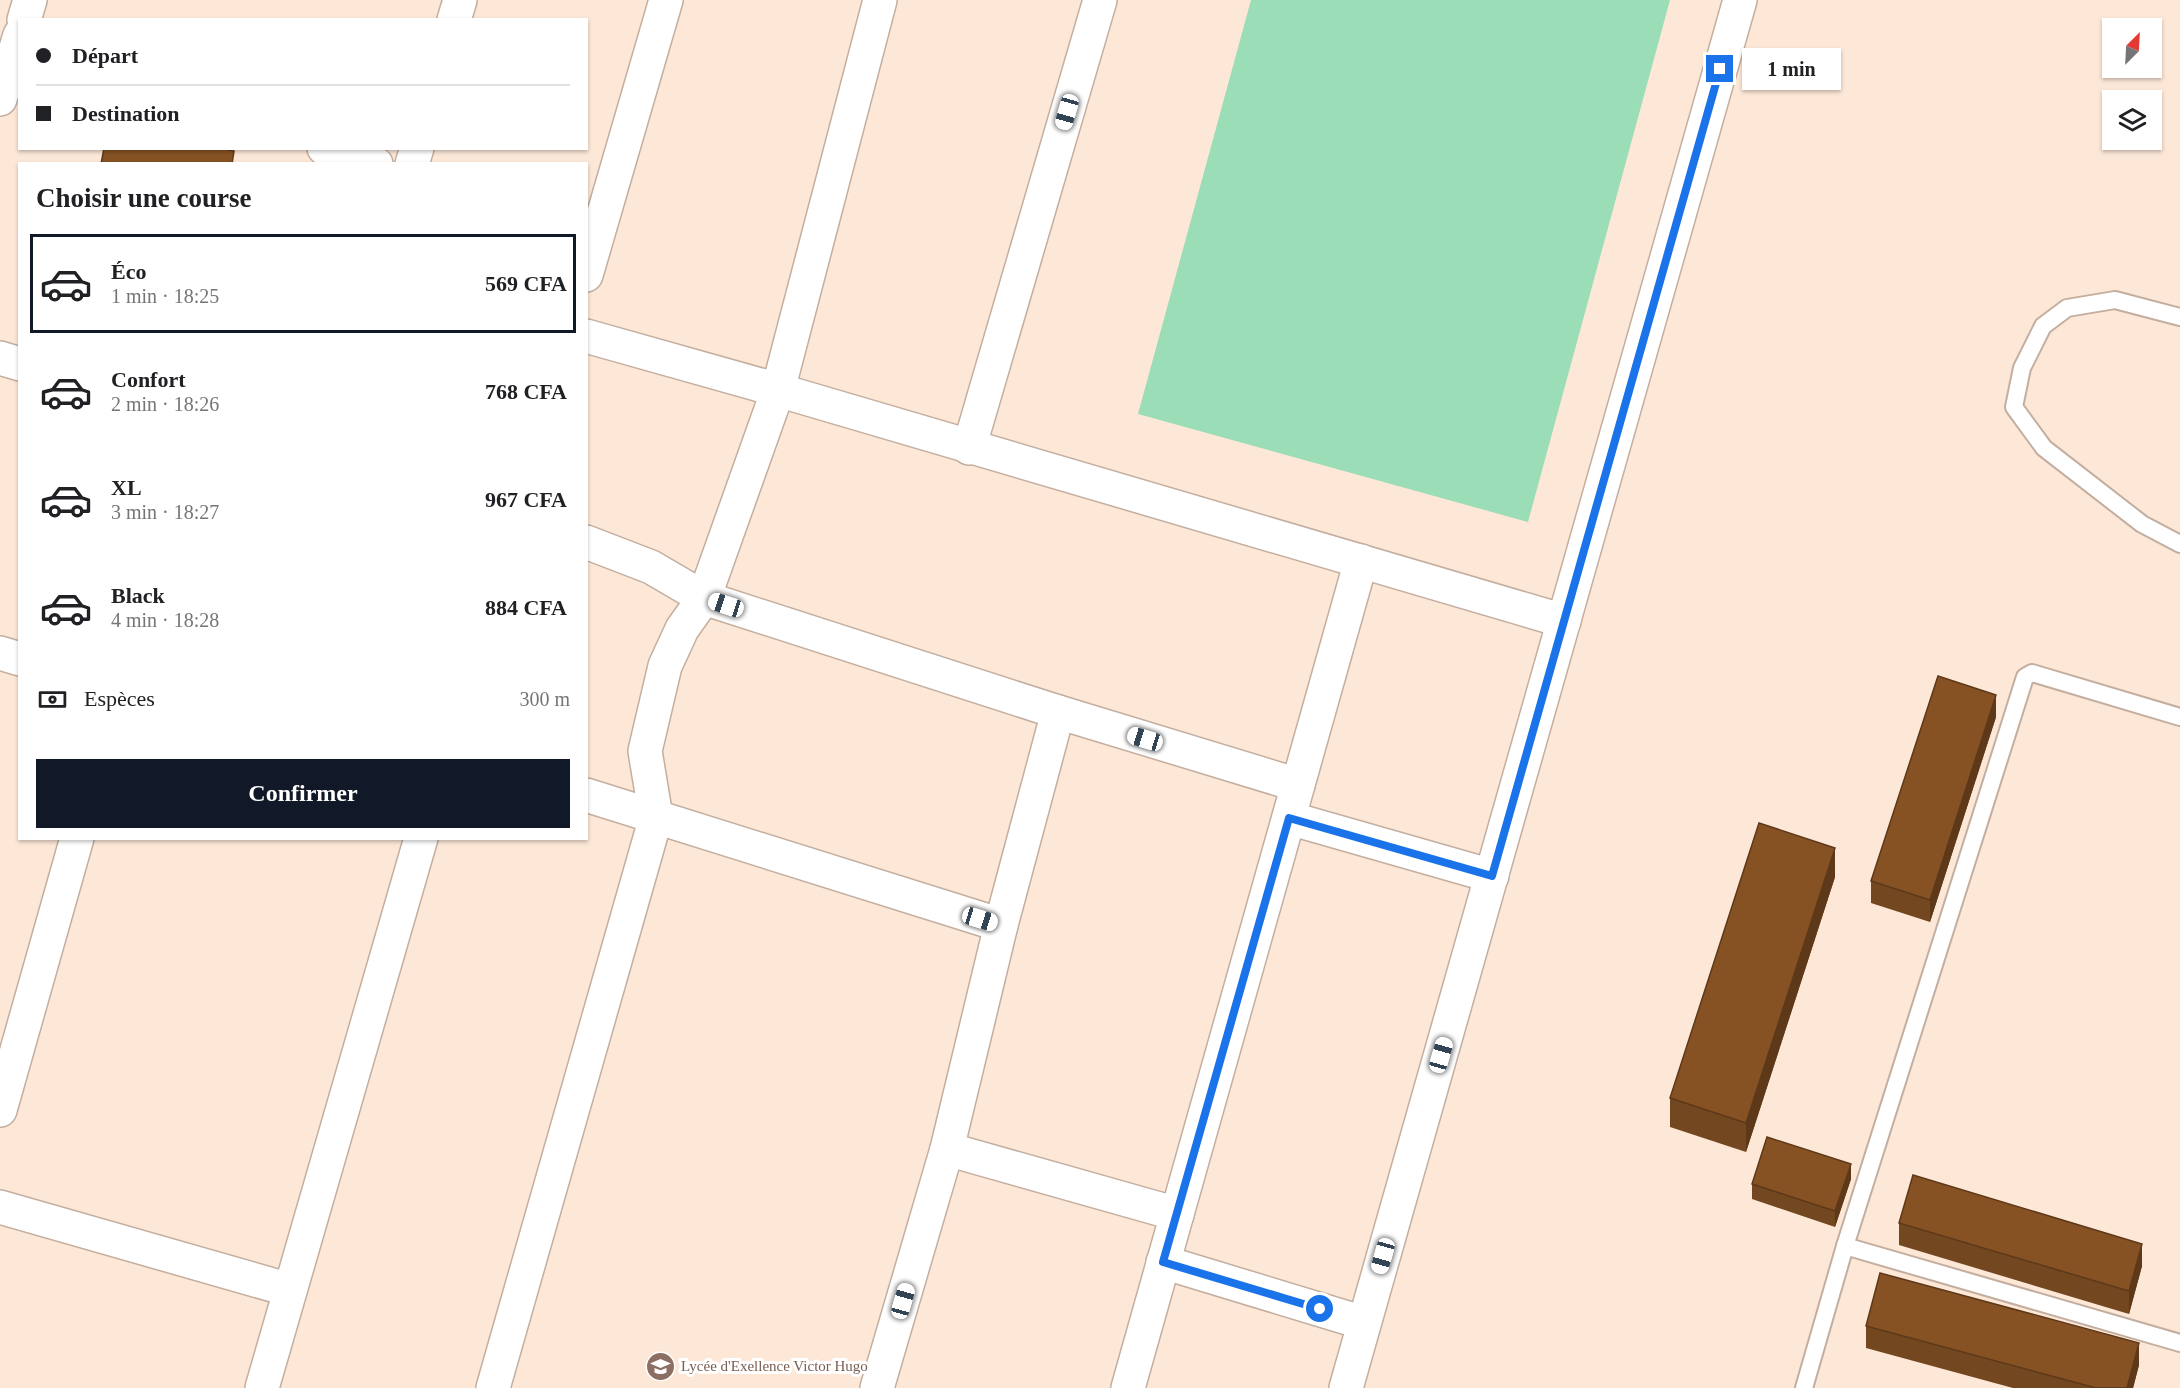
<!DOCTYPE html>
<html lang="fr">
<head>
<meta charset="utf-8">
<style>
  body { margin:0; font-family:"Times New Roman",serif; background:#f2f2f2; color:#202124; height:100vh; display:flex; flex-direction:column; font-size:22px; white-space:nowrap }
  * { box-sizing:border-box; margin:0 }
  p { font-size:20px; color:#757577 }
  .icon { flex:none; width:33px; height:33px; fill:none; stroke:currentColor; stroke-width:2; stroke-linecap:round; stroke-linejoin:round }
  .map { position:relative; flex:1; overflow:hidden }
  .side { position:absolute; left:18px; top:162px; width:570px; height:678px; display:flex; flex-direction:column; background:#fff; border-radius:0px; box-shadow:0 2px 4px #0004 }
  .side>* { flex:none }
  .banner { position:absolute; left:18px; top:18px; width:570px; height:132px; border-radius:0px; box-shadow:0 2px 4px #0004; display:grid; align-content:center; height:132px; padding:0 18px; background:#fff }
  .needle { width:39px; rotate:24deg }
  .fabs { position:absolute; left:2102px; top:18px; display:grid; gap:12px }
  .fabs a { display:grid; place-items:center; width:60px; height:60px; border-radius:0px; background:#fff; box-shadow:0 2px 4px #0004; font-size:30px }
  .end { position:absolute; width:27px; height:27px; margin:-14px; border:8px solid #1a73e8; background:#fff; box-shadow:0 0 0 3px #fff }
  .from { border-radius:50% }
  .bubble { position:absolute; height:42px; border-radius:0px; background:#fff; box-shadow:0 2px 4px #0004; font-size:20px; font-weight:600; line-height:42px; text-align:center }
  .car { position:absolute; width:18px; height:36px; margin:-18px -9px; border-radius:8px; box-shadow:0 0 4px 2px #0007; background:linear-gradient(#fff 24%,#345 0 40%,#fff 0 76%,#345 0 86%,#fff 0) }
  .banner b { display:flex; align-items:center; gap:21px; height:57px; font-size:22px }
  .banner b+b { border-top:2px solid #e0e0e0 }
  .banner i { width:15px; height:15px; background:#202124 }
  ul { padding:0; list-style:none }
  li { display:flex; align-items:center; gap:18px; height:99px; margin:0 12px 9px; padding:0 6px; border:3px solid transparent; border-radius:0px }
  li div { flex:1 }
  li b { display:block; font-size:22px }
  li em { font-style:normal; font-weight:600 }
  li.on { border-color:#111827 }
  li>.icon { width:54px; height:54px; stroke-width:1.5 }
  h2 { padding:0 18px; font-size:27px; line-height:72px }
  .pay { display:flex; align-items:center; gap:15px; height:66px; padding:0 18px; font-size:22px }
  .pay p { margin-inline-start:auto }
  .action { display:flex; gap:12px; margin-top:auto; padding:12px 18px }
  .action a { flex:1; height:69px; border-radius:0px; background:#111827; color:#fff; font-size:24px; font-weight:600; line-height:69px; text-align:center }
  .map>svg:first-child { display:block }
  .green { fill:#9addb7 }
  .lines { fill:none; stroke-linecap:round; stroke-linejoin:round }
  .service-casing { stroke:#c3ae9f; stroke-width:20 }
  .minor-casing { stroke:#c3ae9f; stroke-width:36 }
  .service { stroke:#fff; stroke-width:16 }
  .minor { stroke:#fff; stroke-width:33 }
  .wall { fill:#73471f }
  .shaded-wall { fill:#5e3919 }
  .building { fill:#865224; stroke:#5e3919; stroke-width:1.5 }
  .route { stroke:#1a73e8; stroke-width:8 }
  .labels { text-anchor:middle; stroke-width:6; stroke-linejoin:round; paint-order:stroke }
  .education-label { font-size:15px; fill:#785e54; stroke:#fff; text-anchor:start }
</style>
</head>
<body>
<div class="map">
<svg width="2180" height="1388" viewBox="0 0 2180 1388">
  <rect width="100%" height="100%" fill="#fde8d7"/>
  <path class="green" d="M1251,0H1670L1528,522L1138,414Z"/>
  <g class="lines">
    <defs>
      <g id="service">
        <path d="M2180,317L2115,300L2067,308L2043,326L2022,368L2014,407L2044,448L2142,524L2180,544"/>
        <path d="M1845,1246L2180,1343"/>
        <path d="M1804,1388L1845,1246L2025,677L2032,673L2180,717"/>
      </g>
      <g id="minor">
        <path d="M24,20L30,0"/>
        <path d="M454,20L460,0"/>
        <path d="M0,99L20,35"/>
        <path d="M324,148L376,164"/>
        <path d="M412,164L417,148"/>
        <path d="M586,275L666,0"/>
        <path d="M586,336L778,390L1564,621"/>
        <path d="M0,358L20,364"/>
        <path d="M969,448L1100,0"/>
        <path d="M586,542L651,567L704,598L1058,712L1298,785"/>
        <path d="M0,653L20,659"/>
        <path d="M586,795L1001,925"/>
        <path d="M1289,818L1492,876"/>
        <path d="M0,1110L77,838"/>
        <path d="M947,1149L1177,1214"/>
        <path d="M0,1207L290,1290"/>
        <path d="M1163,1262L1364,1323"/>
        <path d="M262,1388L421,838"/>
        <path d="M493,1388L656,817L645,751L665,666L682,629L704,598L778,390L880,0"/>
        <path d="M877,1388L947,1149L1001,925L1058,712"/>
        <path d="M1128,1388L1361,561"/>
        <path d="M1346,1388L1740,0"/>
      </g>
    </defs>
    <use href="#service" class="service-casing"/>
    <use href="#minor" class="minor-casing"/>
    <use href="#service" class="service"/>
    <use href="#minor" class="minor"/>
  </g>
  <g class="wall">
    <path d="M1996,717L1930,922L1871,903V881Z"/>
    <path d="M1835,877L1746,1152L1670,1127V1098Z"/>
    <path d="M1851,1179L1835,1227L1752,1199V1184Z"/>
    <path d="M1899,1223L2142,1266L2129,1314L1899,1245Z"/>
    <path d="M1866,1326L2139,1365L2133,1388H2013L1866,1348Z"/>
  </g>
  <g class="shaded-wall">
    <path d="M1996,695V717L1930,922V900Z"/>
    <path d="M1835,848V877L1746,1152V1123Z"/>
    <path d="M1851,1164V1179L1835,1227V1211Z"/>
    <path d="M2142,1244V1266L2129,1314V1291Z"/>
    <path d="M2139,1343V1365L2133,1388H2127Z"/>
  </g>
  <g class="building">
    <path d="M104,148H222L234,151L232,164H101Z"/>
    <path d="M1938,676L1996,695L1930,900L1871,881Z"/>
    <path d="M1759,823L1835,848L1746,1123L1670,1098Z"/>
    <path d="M1767,1137L1851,1164L1835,1211L1752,1184Z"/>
    <path d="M1913,1175L2142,1244L2129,1291L1899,1223Z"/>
    <path d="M1880,1273L2139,1343L2127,1388H2096L1866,1326Z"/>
  </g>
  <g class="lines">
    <path class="route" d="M1320,1309L1163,1262L1289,818L1492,876L1720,69"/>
  </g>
  <defs>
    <symbol id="school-disc" viewBox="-11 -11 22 22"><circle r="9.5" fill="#8d6e63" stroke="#fff"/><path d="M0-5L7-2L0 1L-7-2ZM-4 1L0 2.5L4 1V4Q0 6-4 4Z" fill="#fff"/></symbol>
  </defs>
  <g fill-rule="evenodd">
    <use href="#school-disc" x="644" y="1350" width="33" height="33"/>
  </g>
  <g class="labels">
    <g class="education-label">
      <text x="681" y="1371">Lycée d'Exellence Victor Hugo</text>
    </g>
  </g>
</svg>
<div class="fabs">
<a><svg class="needle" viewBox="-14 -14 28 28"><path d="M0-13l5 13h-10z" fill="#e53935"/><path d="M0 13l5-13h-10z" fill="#757577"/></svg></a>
<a><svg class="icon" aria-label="layers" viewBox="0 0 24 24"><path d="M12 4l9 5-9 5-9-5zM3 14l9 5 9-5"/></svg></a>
</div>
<i class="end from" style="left:1320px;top:1309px"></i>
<i class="end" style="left:1720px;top:69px"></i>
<div class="bubble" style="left:1742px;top:48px;width:99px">1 min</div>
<i class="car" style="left:1067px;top:112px;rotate:196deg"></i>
<i class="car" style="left:726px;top:605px;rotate:288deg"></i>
<i class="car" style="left:1145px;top:739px;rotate:287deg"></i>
<i class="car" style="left:980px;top:919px;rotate:107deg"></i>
<i class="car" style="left:1441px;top:1055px;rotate:16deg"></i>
<i class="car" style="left:1383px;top:1256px;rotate:196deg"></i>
<i class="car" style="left:903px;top:1301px;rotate:16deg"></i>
<div class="banner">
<b><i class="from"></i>Départ</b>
<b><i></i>Destination</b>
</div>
<section class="side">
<h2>Choisir une course</h2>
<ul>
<li class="on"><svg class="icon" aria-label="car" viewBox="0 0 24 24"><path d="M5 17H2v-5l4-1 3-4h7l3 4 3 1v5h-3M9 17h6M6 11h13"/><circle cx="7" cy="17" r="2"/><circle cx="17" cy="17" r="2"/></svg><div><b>Éco</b><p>1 min · 18:25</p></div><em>569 CFA</em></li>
<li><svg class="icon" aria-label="car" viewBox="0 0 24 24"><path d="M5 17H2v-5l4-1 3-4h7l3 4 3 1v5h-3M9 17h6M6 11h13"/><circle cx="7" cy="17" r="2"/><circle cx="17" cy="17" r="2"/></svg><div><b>Confort</b><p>2 min · 18:26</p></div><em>768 CFA</em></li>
<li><svg class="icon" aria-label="car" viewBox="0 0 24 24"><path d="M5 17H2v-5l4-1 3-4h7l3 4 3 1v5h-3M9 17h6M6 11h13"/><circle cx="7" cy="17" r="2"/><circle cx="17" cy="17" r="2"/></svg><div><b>XL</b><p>3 min · 18:27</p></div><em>967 CFA</em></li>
<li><svg class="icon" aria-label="car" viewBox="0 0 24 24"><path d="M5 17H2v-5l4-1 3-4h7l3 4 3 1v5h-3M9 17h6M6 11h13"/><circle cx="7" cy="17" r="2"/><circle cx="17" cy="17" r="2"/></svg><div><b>Black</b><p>4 min · 18:28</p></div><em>884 CFA</em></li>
</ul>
<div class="pay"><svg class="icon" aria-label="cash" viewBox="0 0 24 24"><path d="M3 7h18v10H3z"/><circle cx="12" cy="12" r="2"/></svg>Espèces<p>300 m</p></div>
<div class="action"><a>Confirmer</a></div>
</section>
</div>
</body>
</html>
